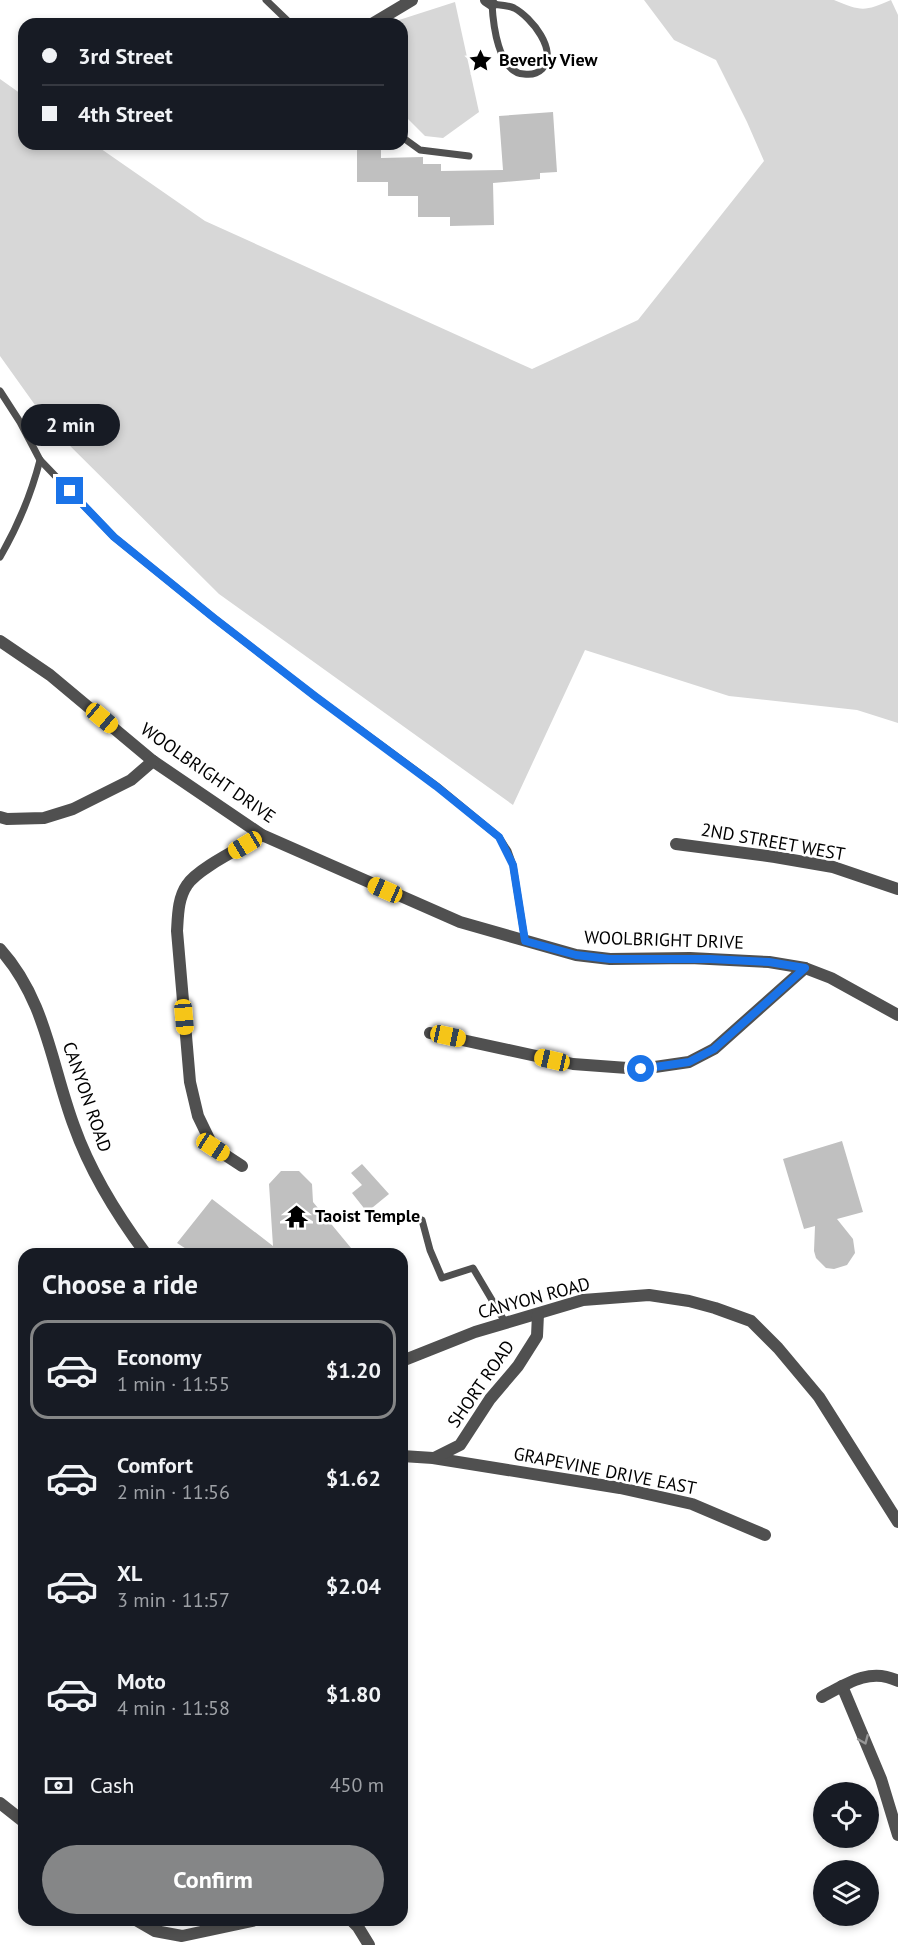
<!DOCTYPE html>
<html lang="en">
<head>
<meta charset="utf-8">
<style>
  body { margin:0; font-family:"PT Sans",sans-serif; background:#20242c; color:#f1f3f6; height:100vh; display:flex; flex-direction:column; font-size:22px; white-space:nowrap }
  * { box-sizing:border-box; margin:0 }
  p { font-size:20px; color:#9ea1a6 }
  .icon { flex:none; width:33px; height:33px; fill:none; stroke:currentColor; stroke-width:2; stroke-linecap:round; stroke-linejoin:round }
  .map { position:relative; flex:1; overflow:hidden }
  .side { position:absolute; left:18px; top:1248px; width:390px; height:678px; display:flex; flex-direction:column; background:#171b24; border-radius:18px; box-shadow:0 3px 9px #0003 }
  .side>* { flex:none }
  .banner { position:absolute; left:18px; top:18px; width:390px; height:132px; border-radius:18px; box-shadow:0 3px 9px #0003; display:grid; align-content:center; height:132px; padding:0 24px; background:#171b24 }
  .tools { position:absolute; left:813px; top:1782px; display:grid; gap:12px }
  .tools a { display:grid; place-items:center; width:66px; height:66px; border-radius:50%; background:#171b24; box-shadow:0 3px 9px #0003; font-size:30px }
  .end { position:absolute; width:27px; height:27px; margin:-14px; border:8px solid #1a73e8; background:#fff; box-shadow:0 0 0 3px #fff }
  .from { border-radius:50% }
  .bubble { position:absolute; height:42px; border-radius:21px; background:#171b24; box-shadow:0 3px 9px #0003; font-size:20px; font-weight:800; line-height:42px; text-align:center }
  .car { position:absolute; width:18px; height:36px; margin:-18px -9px; border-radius:8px; box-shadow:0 0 4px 2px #0007; background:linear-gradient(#f5c518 24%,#345 0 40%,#f5c518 0 76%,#345 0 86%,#f5c518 0) }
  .banner b { display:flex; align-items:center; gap:21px; height:57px; font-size:22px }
  .banner b+b { border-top:2px solid #363941 }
  .banner i { width:15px; height:15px; background:#f1f3f6 }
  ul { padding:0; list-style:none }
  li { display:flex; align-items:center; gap:18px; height:99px; margin:0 12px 9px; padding:0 12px; border:3px solid transparent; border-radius:18px }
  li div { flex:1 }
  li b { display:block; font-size:22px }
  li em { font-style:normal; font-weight:800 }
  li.current { border-color:#858687 }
  li>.icon { width:54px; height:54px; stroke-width:1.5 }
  h2 { padding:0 24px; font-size:27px; line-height:72px }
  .pay { display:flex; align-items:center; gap:15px; height:66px; padding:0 24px; font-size:22px }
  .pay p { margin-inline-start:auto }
  .button { display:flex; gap:12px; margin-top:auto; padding:12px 24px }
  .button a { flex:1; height:69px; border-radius:36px; background:#858687; color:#fff; font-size:24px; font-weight:800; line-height:69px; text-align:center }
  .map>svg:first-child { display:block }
  .green { fill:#d7d7d7 }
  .building { fill:#c0c0c0 }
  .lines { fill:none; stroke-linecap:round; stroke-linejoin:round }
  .lane { stroke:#505050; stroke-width:7 }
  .street { stroke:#505050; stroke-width:12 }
  .oneway { stroke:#969696 }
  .route { stroke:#1a73e8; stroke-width:8 }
  .labels { text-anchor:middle; stroke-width:5; stroke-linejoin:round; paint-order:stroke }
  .poi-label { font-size:18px; font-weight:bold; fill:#000; stroke:#fff; text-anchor:start }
  .street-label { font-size:18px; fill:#000; stroke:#fff }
</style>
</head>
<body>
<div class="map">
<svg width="898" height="1945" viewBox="0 0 898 1945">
  <rect width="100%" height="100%" fill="#fff"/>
  <g class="green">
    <path d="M644,0H834C861,11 864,12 891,0L898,15V723L857,710L729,696L585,650L513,805L219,594L50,426L0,356V79L24,96V144H94L205,221L532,369L638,320L764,161L747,122L716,60L674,40Z"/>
    <path d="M455,2L479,112L443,138L425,136L402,113V24H394L399,20Z"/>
  </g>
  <g class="building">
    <path d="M553,112L557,172L540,173V179L493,183L494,225L450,226V217H418V196H388V182H357V144H381V158L423,157V164H441V171L503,170L499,116Z"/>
    <path d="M842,1141L863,1212L837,1219L853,1239L855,1253L847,1265L834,1269L826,1268L816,1258L814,1251L815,1226L804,1229L783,1159Z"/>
    <path d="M362,1164L389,1194L367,1212L352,1193L362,1185L351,1173Z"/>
    <path d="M281,1171H299L312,1184L313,1202L356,1254H194L177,1243L212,1199L273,1246L269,1184Z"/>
  </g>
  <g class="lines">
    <g class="lane">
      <path d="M266,0L291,24"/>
      <path d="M492,4C499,5 508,5 514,8C531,17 559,51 542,69C537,74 531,75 524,74C498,73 493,23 492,4Z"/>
      <path d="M402,137L420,150L469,156"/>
      <path d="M0,391L20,422L40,460L114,537L214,618L316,697L437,786L499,837L508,851L513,865L525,941"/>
      <path d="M0,557C18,526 31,495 40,460"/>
      <path d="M422,1220L430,1250L442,1278L473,1268L505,1322"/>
    </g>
    <g class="street">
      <path d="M486,0L492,4"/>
      <path d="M372,24L412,0"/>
      <path d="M0,641L50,675L153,761L262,835L460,922L576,955L610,959L690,958L769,962L805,968L831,978L898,1015"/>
      <path d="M0,817L7,819L44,818L73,809L131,780L153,761"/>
      <path d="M676,844L775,857L833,867L898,889"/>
      <path d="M0,949C46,1000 51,1064 74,1126C90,1171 117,1215 146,1254"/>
      <path d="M430,1033L573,1064L641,1069L689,1062L714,1049L805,968"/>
      <path d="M242,1166L213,1147L198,1116L190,1082L177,931C178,915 178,898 187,885C198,868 243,847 262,835"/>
      <path d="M402,1361L475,1332L583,1300L649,1295L689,1301L715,1308L751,1321L778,1348L819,1397L898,1522"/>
      <path d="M402,1456L433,1458L620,1488L692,1504L765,1535"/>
      <path d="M434,1458L460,1445L490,1399L518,1366L537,1336L538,1314"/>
      <path d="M842,1686L881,1779L898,1835"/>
      <path d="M822,1697C847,1683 871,1667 898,1681"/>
      <path d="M0,1803L24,1822"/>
      <path d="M136,1920L155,1931L182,1936L256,1920"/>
      <path d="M351,1920L358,1927L369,1945"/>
    </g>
  </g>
  <defs><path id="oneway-chevron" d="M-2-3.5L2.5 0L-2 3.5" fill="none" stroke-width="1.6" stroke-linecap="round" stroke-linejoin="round" transform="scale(1.5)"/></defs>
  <use class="oneway" href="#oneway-chevron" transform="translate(864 1740) rotate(67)"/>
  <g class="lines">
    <path class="route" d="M70,491L114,537L214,618L316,697L436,786L499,837L513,865L525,941L576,955L610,959H710L769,962L805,968L714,1049L689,1062L641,1069"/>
  </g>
  <defs>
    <symbol id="sight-bare" viewBox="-9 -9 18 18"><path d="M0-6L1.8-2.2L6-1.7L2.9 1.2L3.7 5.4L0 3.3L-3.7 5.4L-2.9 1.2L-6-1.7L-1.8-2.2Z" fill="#000" stroke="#fff" stroke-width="2.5" paint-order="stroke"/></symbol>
    <symbol id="temple-bare" viewBox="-9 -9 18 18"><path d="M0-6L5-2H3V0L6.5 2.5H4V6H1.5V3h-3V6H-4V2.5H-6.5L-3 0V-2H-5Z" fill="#000" stroke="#fff" stroke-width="2.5" paint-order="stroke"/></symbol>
  </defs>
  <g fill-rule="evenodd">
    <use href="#sight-bare" x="464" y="44" width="33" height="33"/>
    <use href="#temple-bare" x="280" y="1200" width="33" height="33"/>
  </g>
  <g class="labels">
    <g class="poi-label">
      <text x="499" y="66">Beverly View</text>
      <text x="315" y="1222">Taoist Temple</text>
    </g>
    <g class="street-label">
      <text transform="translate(208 773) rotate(35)" y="6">WOOLBRIGHT DRIVE</text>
      <text transform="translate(773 842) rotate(10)" y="6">2ND STREET WEST</text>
      <text transform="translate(664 940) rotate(2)" y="6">WOOLBRIGHT DRIVE</text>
      <text transform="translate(87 1097) rotate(71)" y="6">CANYON ROAD</text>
      <text transform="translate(534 1298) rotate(-15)" y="6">CANYON ROAD</text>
      <text transform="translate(481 1384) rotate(-55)" y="6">SHORT ROAD</text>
      <text transform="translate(605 1471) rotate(11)" y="6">GRAPEVINE DRIVE EAST</text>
    </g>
  </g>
</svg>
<div class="tools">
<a><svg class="icon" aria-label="locate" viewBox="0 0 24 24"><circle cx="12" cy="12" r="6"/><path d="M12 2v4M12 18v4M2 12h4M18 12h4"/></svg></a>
<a><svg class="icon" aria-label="layers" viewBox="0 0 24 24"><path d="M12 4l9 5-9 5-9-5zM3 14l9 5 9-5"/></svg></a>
</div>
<i class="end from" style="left:641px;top:1069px"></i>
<i class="end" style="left:70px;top:491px"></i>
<div class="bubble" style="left:21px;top:404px;width:99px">2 min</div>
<i class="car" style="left:102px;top:718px;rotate:130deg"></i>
<i class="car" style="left:245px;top:845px;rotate:239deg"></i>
<i class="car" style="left:385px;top:890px;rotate:294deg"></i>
<i class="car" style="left:184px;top:1017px;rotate:175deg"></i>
<i class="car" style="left:448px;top:1036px;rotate:102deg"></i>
<i class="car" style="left:552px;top:1060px;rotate:283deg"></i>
<i class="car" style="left:213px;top:1147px;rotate:123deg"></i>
<div class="banner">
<b><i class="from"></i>3rd Street</b>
<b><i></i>4th Street</b>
</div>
<section class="side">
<h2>Choose a ride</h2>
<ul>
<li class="current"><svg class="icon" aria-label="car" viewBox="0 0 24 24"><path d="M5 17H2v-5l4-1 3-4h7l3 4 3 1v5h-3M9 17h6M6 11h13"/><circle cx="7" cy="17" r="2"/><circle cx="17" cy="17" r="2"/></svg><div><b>Economy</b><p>1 min · 11:55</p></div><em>$1.20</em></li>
<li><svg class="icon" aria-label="car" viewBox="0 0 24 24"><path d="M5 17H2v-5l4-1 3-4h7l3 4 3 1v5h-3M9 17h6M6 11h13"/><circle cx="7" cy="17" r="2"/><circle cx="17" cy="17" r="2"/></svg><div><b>Comfort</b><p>2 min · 11:56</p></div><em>$1.62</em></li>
<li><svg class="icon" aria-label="car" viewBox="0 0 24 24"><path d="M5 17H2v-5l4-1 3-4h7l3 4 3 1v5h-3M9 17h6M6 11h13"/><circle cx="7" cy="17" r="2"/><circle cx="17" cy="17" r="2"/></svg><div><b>XL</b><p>3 min · 11:57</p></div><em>$2.04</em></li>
<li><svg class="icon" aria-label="car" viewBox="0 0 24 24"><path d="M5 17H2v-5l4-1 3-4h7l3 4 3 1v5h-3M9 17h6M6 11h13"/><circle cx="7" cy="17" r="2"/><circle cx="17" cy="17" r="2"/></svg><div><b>Moto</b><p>4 min · 11:58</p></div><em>$1.80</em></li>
</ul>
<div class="pay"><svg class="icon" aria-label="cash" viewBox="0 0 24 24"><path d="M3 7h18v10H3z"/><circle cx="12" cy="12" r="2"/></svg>Cash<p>450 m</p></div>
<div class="button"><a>Confirm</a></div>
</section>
</div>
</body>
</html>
